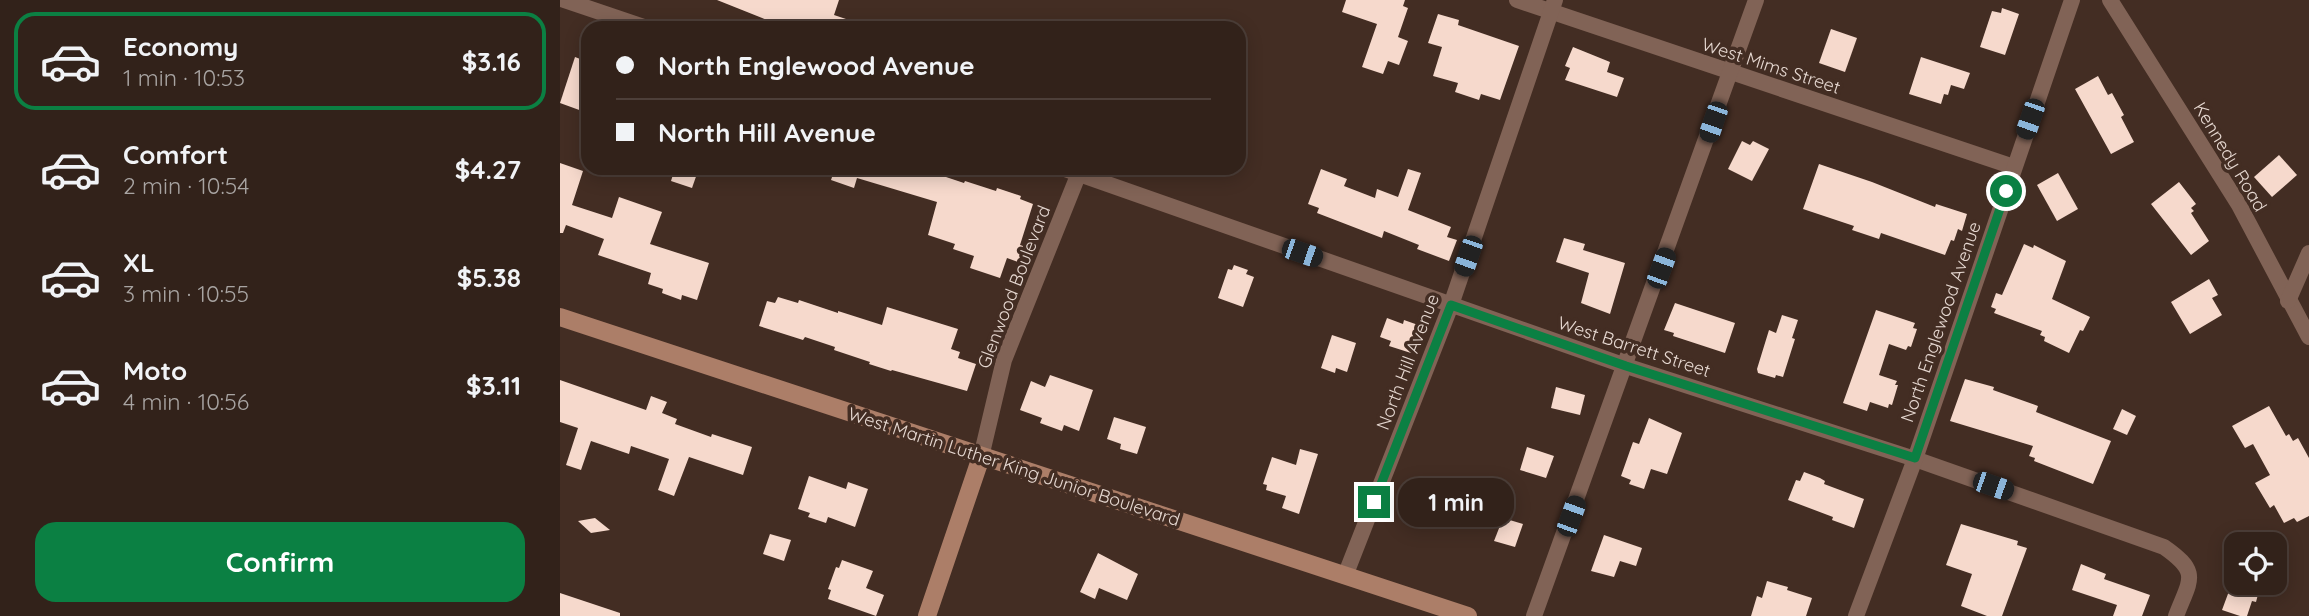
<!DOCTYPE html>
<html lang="en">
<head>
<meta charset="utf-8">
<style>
  body { margin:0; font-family:Quicksand,sans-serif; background:#3a2a23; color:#f1f3f6; height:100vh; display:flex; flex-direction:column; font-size:26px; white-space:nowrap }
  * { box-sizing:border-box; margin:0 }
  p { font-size:23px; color:#a8a4a2 }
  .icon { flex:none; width:38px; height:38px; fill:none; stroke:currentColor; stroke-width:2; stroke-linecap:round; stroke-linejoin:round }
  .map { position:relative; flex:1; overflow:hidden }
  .panel { display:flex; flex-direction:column; background:#32221a; width:560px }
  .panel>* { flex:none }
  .banner { position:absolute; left:21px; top:21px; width:665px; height:154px; border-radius:21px; box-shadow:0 4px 18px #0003,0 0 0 2px #4d3f39; display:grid; align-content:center; height:154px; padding:0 35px; background:#32221a }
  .controls { position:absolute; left:1664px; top:532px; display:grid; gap:14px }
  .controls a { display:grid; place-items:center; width:63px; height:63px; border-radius:14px; background:#32221a; box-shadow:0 4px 18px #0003,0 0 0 2px #4d3f39; font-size:35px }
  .end { position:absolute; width:32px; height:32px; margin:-16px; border:9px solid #0b8043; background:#fff; box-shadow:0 0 0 4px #fff }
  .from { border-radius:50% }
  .bubble { position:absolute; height:49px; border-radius:21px; background:#32221a; box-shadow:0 4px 18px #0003,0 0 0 2px #4d3f39; font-size:23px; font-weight:700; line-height:49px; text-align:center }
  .car { position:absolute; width:21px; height:42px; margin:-21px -10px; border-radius:9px; box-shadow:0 0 5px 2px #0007; background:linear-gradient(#222 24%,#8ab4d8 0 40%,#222 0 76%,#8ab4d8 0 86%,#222 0) }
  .banner b { display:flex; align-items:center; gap:24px; height:66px; font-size:26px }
  .banner b+b { border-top:2px solid #4d3f39 }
  .banner i { width:18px; height:18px; background:#f1f3f6 }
  ul { padding:12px 0 0; list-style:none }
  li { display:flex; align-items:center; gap:21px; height:98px; margin:0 14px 10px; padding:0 21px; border:4px solid transparent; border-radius:21px }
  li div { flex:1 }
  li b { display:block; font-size:26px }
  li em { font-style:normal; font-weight:700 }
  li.active { border-color:#0b8043 }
  li>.icon { width:63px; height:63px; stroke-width:1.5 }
  .button { display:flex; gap:14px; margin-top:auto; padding:14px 35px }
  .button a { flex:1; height:80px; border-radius:21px; background:#0b8043; color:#fff; font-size:28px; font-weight:700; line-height:80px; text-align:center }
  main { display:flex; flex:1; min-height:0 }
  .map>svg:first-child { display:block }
  .building { fill:#f6d9cc }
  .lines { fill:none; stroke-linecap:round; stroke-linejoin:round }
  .street { stroke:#816356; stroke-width:16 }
  .secondary { stroke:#ac7e68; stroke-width:18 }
  .route { stroke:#0b8043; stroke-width:9 }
  .labels { text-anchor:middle; stroke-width:7; stroke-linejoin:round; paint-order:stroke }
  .street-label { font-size:18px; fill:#e7d9d2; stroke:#432d23 }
</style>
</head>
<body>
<main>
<section class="panel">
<ul>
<li class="active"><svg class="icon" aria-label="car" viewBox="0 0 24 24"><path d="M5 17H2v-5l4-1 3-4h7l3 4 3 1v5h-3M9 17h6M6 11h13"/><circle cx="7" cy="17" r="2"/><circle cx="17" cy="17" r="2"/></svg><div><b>Economy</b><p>1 min · 10:53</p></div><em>$3.16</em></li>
<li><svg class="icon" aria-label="car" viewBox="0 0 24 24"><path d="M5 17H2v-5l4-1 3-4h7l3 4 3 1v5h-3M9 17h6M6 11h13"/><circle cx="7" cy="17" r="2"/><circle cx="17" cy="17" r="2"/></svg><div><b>Comfort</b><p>2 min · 10:54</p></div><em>$4.27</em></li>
<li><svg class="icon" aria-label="car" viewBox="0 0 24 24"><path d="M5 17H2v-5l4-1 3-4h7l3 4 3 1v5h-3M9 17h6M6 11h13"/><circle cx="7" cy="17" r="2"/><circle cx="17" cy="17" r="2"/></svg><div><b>XL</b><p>3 min · 10:55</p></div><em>$5.38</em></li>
<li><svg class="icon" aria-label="car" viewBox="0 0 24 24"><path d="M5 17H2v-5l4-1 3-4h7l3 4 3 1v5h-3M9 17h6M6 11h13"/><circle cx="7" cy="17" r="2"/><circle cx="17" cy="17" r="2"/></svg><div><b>Moto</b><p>4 min · 10:56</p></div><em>$3.11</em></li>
</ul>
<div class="button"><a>Confirm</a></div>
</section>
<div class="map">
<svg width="1749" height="616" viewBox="0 0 1749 616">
  <rect width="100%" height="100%" fill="#432d23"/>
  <g class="building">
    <path d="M157,0H279L274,15L304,25V28H216L217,24Z"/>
    <path d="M786,0H845L843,6L848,8L838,37L848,41L839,65L828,61L823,74L802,67L817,24L782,12Z"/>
    <path d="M1442,8L1459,14L1445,55L1420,47L1432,11L1441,13Z"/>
    <path d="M878,14L899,20L898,25L959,46L940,100L921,94L919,100L895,92L898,83L873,76L882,47L868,43Z"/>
    <path d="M1271,29L1297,38L1285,72L1259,63Z"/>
    <path d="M1013,47L1050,62L1047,72L1064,78L1057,97L1005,80L1010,68L1005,66Z"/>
    <path d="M15,57L28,62V94L22,111L0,103Z"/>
    <path d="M1361,57L1410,73L1404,89L1391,85L1388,95L1384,94L1381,104L1349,94Z"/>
    <path d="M1538,76L1548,95L1552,93L1564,115L1561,117L1574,142L1551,154L1515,89Z"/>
    <path d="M1182,141L1190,145L1193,141L1209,149L1192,181L1168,169Z"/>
    <path d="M1719,155L1737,175L1712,197L1694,177Z"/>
    <path d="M0,163L23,171L12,205L52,218L59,197L102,212L90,244L149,263L137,300L122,295L121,300L102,293L103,289L88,284L91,273L38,255L44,239L6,225L3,233H0Z"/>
    <path d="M1259,164L1312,182L1375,207L1376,204L1407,214L1402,231L1398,229L1394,241L1391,240L1385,255L1321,233L1319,239L1292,230L1294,226L1243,209Z"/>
    <path d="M115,168H139L132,188L111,181Z"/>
    <path d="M275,168H369L368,171L404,183L405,181L436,191L437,188L461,196L460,199L473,204L460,245L466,247L461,263L447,258L440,278L410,268L414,256L393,249L395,244L368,235L377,202L297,178L294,188L271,180Z"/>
    <path d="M761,169L787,179L784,186L815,198L817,189L838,197L848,169L861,173L848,210L891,227L887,237L897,240L889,261L857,249L859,245L824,231L822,238L757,213L759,208L748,204Z"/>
    <path d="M1498,173L1518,209L1497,221L1477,185Z"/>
    <path d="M1619,182L1636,204L1631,208L1634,211L1631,213L1649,241L1631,255L1591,204Z"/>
    <path d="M1004,238L1025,244L1023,250L1065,263L1050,314L1021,303L1029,273L996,262Z"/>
    <path d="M1464,244L1473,248L1474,245L1506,261L1492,299L1530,317L1523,331L1520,330L1509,353L1484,341L1485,337L1480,335L1482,331L1434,313L1436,309L1431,307L1436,293L1442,295Z"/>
    <path d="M674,265L688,270L686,274L694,277L683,307L658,298L668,269L672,270Z"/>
    <path d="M1649,279L1658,295L1652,298L1662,315L1630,334L1611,302Z"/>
    <path d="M218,297L238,303L239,300L278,313V311L322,325L327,307L398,329L391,349L400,352L398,358L416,364L407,391L332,370L331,371L309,364L310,362L274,350L275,347L245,337L243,340L199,326L207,301L215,303Z"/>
    <path d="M1115,303L1175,323L1165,353L1113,336L1114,333L1104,330Z"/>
    <path d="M1316,310L1355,323L1353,328L1357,329L1351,347L1348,346L1346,350L1329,344L1319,375L1337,381L1335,385H1338L1332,405L1329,404L1328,408L1310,402L1307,411L1283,403Z"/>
    <path d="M1222,315L1238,320L1232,338L1235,339L1223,377L1216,375L1215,378L1198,373L1197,369L1209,330L1216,333Z"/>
    <path d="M827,318L843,324L844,320L861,326L851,353L829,346L831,341L820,337Z"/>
    <path d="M772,335L796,343L787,372L776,368L775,373L761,368Z"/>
    <path d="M490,375L533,390L519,431L504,425L502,431L480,423L482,418L460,410L471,381L485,387Z"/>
    <path d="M1405,379L1434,387L1433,390L1478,406L1476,412L1551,441L1533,484L1474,461L1475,458L1469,456L1473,446L1390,421Z"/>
    <path d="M0,380L86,410L91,396L107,402L102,413L117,419L115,424L151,437L152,434L192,447L183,475L129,457L114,496L98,490L109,459L71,446L69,454L31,441L21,470L6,465L18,428L0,422Z"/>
    <path d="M996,387L1025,395L1020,415L991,408Z"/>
    <path d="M1709,406L1726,436L1729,434L1733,441L1738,438L1749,458V516L1737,522L1734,518L1724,523L1714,505L1710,508L1695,483L1710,475L1693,444L1685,448L1672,426Z"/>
    <path d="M1562,409L1576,416L1567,435L1553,429Z"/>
    <path d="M554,417L586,427L577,454L560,449L561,444L547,439Z"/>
    <path d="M1089,418L1122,433L1107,474L1091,469L1084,489L1069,484L1071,480L1061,476L1073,442L1079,444Z"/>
    <path d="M967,447L994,456L986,478L960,470Z"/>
    <path d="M740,449L758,454L739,514L722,508L726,496L706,490L707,485L703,484L712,457L736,465Z"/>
    <path d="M1244,472L1260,478L1265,481L1264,484L1304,499L1294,528L1272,520L1273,517L1228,500L1236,480L1240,481Z"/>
    <path d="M249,476L286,489L288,482L308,489L295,527L268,517L266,523L248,517L250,513L238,509Z"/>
    <path d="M35,518L50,530L31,533L18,521Z"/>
    <path d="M943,518L963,524L955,547L934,541Z"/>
    <path d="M1401,524L1458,541L1457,545L1467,548L1442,616H1427L1401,606L1412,574L1386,565Z"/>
    <path d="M210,534L231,540L224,561L203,554Z"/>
    <path d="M1044,535L1082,548L1076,566L1060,561L1054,577L1031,571Z"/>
    <path d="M538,553L578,574L567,600L539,588L535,599L520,592Z"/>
    <path d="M282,560L313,571L306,588L324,595L316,616L268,599L271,590L268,589L276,567L279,568Z"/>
    <path d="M1521,564L1546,574L1544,579L1590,595L1582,616H1553L1557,605L1512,590Z"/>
    <path d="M1207,581L1228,587L1227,590L1252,598L1246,616H1191L1197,596L1202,598Z"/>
    <path d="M1672,583H1701L1696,602L1692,601L1687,616H1680L1662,610Z"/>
    <path d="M0,593L60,613V616H0Z"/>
  </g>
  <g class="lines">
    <g class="street">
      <path d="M4,0L87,28"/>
      <path d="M957,0L1454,167"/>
      <path d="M1550,0L1679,205L1749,337"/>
      <path d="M502,168L1066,366L1355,459L1604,547C1641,573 1630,579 1616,616"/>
      <path d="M1728,301L1749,253"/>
      <path d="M421,457L444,360L519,173"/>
      <path d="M785,576L891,305L995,0"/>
      <path d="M974,616L1196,0"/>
      <path d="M1296,616L1355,459L1512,0"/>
    </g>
    <g class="secondary">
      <path d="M0,317L908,616"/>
      <path d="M367,616L421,457"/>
    </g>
  </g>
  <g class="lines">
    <path class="route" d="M814,502L891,305L1066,366L1355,458L1446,191"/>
  </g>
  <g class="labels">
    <g class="street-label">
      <text transform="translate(1211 66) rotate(18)" y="6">West Mims Street</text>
      <text transform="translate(1670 157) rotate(59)" y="6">Kennedy Road</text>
      <text transform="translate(454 287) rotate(-69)" y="6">Glenwood Boulevard</text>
      <text transform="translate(1381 322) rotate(-71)" y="6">North Englewood Avenue</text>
      <text transform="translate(1074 347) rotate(18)" y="6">West Barrett Street</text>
      <text transform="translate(848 362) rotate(-69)" y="6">North Hill Avenue</text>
      <text transform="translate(454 467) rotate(18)" y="6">West Martin Luther King Junior Boulevard</text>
    </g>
  </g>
</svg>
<div class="controls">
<a><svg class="icon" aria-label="locate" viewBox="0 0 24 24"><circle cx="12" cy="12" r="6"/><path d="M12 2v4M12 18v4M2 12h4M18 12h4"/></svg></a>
</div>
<i class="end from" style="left:1446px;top:191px"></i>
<i class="end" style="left:814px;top:502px"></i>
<div class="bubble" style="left:838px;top:478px;width:116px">1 min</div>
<i class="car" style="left:1470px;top:119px;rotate:199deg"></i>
<i class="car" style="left:1153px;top:122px;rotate:199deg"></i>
<i class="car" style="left:742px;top:253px;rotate:109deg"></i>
<i class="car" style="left:908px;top:256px;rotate:199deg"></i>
<i class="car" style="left:1101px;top:268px;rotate:20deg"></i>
<i class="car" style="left:1433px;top:486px;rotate:109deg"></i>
<i class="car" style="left:1011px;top:516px;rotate:20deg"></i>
<div class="banner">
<b><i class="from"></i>North Englewood Avenue</b>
<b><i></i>North Hill Avenue</b>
</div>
</div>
</main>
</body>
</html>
